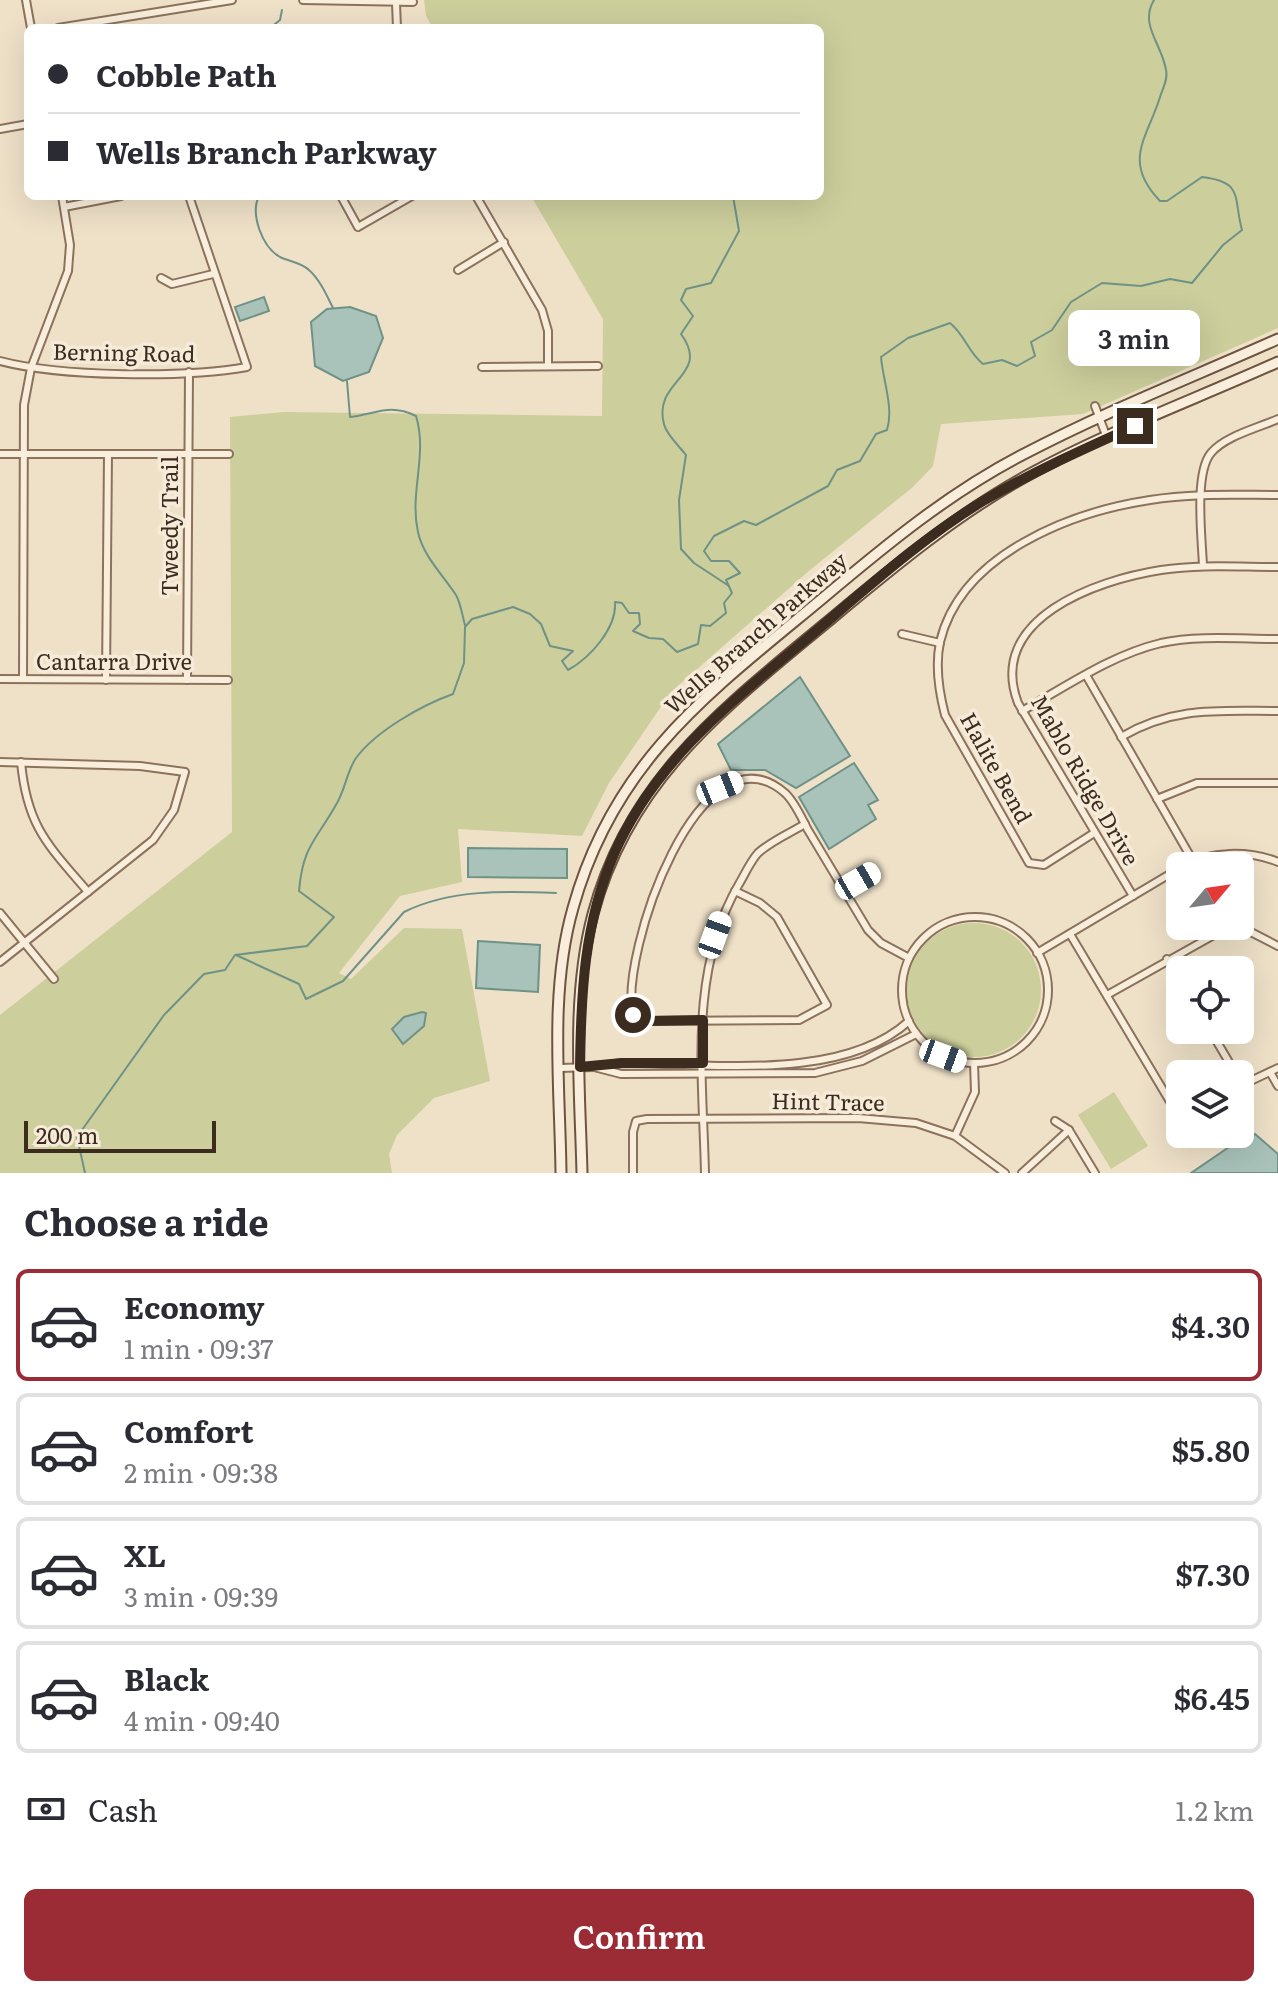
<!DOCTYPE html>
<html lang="en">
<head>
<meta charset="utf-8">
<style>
  body { margin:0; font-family:Literata,serif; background:#f7f7f7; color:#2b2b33; height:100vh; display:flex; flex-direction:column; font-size:30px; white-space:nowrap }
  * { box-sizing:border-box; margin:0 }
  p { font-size:26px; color:#7c7c81 }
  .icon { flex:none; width:44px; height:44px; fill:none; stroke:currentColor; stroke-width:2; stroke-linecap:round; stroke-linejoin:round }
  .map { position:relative; height:1173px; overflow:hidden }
  .drawer { display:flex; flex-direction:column; background:#fff; flex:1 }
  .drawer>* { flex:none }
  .hud { position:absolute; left:24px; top:24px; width:800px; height:176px; border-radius:12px; box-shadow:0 8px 32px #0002; display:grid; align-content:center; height:176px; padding:0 24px; background:#fff }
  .needle { width:52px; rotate:61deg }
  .fabs { position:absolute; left:1166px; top:852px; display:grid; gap:16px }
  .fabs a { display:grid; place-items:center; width:88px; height:88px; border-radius:12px; background:#fff; box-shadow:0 8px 32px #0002; font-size:40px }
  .scale { position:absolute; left:24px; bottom:20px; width:192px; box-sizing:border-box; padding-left:8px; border:4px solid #3c2c20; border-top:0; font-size:22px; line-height:28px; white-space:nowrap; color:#3c2c20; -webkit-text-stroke:6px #f6ebd8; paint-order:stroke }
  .end { position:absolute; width:36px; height:36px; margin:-18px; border:10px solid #3c2c20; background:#fff; box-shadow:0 0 0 4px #fff }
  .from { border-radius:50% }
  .bubble { position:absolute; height:56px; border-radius:12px; background:#fff; box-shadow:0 8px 32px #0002; font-size:26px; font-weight:600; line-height:56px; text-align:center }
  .car { position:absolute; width:24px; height:48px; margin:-24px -12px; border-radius:10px; box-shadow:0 0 6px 2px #0007; background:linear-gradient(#fff 24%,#345 0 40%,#fff 0 76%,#345 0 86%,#fff 0) }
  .hud b { display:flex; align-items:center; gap:28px; height:76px; font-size:30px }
  .hud b+b { border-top:2px solid #e1e1e2 }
  .hud i { width:20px; height:20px; background:#2b2b33 }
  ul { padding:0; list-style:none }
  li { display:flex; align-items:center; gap:24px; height:112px; margin:0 16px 12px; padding:0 8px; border:4px solid #e1e1e2; border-radius:12px }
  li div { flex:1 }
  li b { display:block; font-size:30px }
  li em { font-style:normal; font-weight:600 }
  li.current { border-color:#9b2c36 }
  li>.icon { width:72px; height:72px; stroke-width:1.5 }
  h2 { padding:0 24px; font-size:36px; line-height:96px }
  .pay { display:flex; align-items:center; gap:20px; height:88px; padding:0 24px; font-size:30px }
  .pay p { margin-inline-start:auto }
  .primary-button { display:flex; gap:16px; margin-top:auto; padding:16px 24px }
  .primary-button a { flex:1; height:92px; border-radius:12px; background:#9b2c36; color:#fff; font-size:32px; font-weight:600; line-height:92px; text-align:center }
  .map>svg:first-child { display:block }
  .green { fill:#ccce9c }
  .water { fill:#a9c3ba; stroke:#6f9287; stroke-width:2 }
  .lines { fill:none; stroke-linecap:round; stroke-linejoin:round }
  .stream { stroke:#6f9287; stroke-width:2 }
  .street-casing { stroke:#8c725d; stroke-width:10 }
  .secondary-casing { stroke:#6e5340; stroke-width:13 }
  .street { stroke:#f9eedc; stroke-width:6 }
  .secondary { stroke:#f9eedc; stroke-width:9 }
  .route { stroke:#3c2c20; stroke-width:10 }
  .labels { text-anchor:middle; stroke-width:7; stroke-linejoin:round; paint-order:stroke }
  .street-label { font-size:22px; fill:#3c2c20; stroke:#f6ebd8 }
</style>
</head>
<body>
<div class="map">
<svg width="1278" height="1173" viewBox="0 0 1278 1173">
  <rect width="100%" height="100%" fill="#efe1c8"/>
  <g class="green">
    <path d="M424,0H1278V328L1083,414L941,424L933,466L913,487L810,570L671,692L609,783L582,836L458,829L462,882L400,896L339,973L351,979L404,928L462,929L490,1081L434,1098L397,1135L389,1154L392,1173H0V1015L232,832L230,417L284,412L602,416L603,319L531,196H820V28H433L426,16Z"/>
    <circle cx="974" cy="990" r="67"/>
    <path d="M1114,1092L1148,1146L1111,1169L1078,1115Z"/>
  </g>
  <g class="water">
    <path d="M264,297L269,311L240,321L235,307Z"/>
    <path d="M350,307L376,316L383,338L369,372L343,381L315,366L311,322L327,309Z"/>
    <path d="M800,677L850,756L796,788L765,770H731L718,744Z"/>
    <path d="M854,763L878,800L868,805L876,819L829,849L799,797Z"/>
    <path d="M468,848L567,849V878L468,877Z"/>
    <path d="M478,941L540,945L538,992L476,988Z"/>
    <path d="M422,1012L426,1013L424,1026L403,1044L392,1029L404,1017Z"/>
    <path d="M1255,1134L1278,1154V1173H1191L1229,1147Z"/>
  </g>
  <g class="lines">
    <g class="stream">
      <path d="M270,28L280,20L282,10"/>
      <path d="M259,196C250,214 262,247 280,257C290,262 301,262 309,270C320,280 326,294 333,308"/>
      <path d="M347,381L350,417C376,414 390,403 416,416C428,455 409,493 418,532C423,556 443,575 456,595C461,604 462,615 465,625"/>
      <path d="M729,586L694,563L681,549L679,500L686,455C679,446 666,434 664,424C652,380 712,376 681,334L693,316L681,300L686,289L711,283L739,231L733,196"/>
      <path d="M236,955L299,984L306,999L343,981L404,912C450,889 506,891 556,893"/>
      <path d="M85,1173L77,1137L164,1015L204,974L225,970L235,955L307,946L334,917L299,891C303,845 316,841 337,803C345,790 347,771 356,758C376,731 422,705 453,694L464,663L465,627L472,619L513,607L530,614L541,624L550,646L573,651L562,661L568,670C590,658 617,628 615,602L622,603L629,613H639L640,624L633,631L649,638L663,639L677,652L698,644L701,625L710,626L726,613L724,603L732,593L726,580L740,573L729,561H711L704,551L714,536L744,521L756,525L828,486L837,470L860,461L876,434L887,430C894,408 883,381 881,357L908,338L950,323C965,335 968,352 983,364L1002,360L1017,366L1035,356L1031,342L1052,330L1071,302L1102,283L1141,286L1170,279L1192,283L1223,245L1242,230C1233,197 1244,182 1202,177L1167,201H1160C1121,160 1148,138 1161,94C1164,86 1168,78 1166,70C1162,44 1139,25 1154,0"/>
    </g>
    <defs>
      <g id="street">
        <path d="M26,0L31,28"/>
        <path d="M303,0L413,2"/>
        <path d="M396,3L397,28"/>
        <path d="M58,28L232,0"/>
        <path d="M0,129L28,124"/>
        <path d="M341,196L358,227L412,196"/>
        <path d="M476,196L542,310L548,331V366"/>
        <path d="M64,207L121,196"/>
        <path d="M458,270L504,242"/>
        <path d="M161,278L172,284L213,274"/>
        <path d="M0,361C61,377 185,378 247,367L189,196"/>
        <path d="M482,367L598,366"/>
        <path d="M1095,406L1107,438"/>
        <path d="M0,454H229"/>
        <path d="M1203,566C1202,539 1194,473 1211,453C1225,436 1258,428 1278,419"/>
        <path d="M902,634L940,643"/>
        <path d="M1086,675L1193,861"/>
        <path d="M0,679L228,680"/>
        <path d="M23,679L24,405L31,368L68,271L70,245L62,196"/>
        <path d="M106,680L108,454"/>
        <path d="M187,680L189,372"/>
        <path d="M1022,711C1067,686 1111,655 1161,643C1198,635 1240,639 1278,639"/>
        <path d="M1121,737C1174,706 1219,711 1278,711"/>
        <path d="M0,762L140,766L185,772L174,810L153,840L0,962"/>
        <path d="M21,762C27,826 47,844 88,892"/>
        <path d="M1157,799L1197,783H1278"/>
        <path d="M1094,833L1044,865L1029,863L945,715C939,692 935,666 940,642C961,554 1071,512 1150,500C1192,493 1236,495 1278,495"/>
        <path d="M1183,866C1210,851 1249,850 1278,862"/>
        <path d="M844,889L872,873"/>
        <path d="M735,891L760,903L777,917L827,1005L799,1020L647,1021L633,1015C619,955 700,719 785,793C795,802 802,819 808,830C828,863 848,897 868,930L881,943L909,958"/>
        <path d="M1133,896L1018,703C986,619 1096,580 1161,570C1200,564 1239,567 1278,567"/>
        <path d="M0,913L54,979"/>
        <circle cx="975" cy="990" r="73"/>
        <path d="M1070,934L1172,1105L1180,1111"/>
        <path d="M1037,953L1180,868"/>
        <path d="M1167,959L1180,980"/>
        <path d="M1107,995L1223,930L1245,929L1278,946"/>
        <path d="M909,1021C841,1083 708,1063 622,1063L594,1067L621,1074L815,1073L862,1061L916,1034"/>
        <path d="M1210,1030L1236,1074"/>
        <path d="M560,1068L594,1067"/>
        <path d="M1270,1072L1278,1086"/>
        <path d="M1240,1086L1278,1068"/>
        <path d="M1055,1121L1069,1130L1095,1173"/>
        <path d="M955,1136L975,1092L974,1063"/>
        <path d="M633,1173V1132L636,1121L647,1119L858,1118L916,1123L955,1136L1005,1173"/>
        <path d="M705,1173C703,1077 688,971 739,884C745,874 750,862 758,853C771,841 790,833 805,824"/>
        <path d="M1022,1173L1069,1130"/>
      </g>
      <g id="secondary">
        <path d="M561,1173C560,1086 549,992 573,908C614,760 711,691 823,598C886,545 950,492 1024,454C1106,411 1193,377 1278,339"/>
        <path d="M582,1173C580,1088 571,997 593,914C629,779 724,708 826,623C891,569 955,515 1030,474C1109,431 1196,399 1278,362"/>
      </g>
    </defs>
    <use href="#street" class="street-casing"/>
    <use href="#secondary" class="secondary-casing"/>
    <use href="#street" class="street"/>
    <use href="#secondary" class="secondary"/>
  </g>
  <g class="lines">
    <path class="route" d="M633,1015L647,1021L703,1020V1063H622L580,1067C581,992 584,924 614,854C653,765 725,707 797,647C857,597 916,542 983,501C1032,472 1084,449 1135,426"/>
  </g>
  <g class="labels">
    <g class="street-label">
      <text transform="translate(124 353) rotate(1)" y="8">Berning Road</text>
      <text transform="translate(170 526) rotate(-90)" y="8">Tweedy Trail</text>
      <text transform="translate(756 633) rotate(-41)" y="8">Wells Branch Parkway</text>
      <text x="114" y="670">Cantarra Drive</text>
      <text transform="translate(996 768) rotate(61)" y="8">Halite Bend</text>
      <text transform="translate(1085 780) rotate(60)" y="8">Mablo Ridge Drive</text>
      <text transform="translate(828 1102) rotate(1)" y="8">Hint Trace</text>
    </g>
  </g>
</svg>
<div class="fabs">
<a><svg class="needle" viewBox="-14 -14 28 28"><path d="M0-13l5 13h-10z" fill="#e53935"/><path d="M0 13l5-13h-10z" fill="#7c7c81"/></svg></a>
<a><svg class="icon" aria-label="locate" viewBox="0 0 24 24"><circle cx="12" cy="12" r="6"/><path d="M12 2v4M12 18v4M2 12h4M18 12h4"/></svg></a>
<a><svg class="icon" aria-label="layers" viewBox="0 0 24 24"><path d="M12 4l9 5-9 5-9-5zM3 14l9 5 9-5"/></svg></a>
</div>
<div class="scale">200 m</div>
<i class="end from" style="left:633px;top:1015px"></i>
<i class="end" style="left:1135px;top:426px"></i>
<div class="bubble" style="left:1068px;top:310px;width:132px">3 min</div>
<i class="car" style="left:720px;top:788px;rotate:68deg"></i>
<i class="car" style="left:858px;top:881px;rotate:60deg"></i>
<i class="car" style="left:715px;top:935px;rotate:20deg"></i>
<i class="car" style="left:943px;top:1056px;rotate:110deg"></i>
<div class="hud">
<b><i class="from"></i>Cobble Path</b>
<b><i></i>Wells Branch Parkway</b>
</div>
</div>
<section class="drawer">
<h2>Choose a ride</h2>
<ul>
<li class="current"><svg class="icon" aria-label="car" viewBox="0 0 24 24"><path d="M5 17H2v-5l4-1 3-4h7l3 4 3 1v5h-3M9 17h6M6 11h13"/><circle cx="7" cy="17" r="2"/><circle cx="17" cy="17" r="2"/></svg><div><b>Economy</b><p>1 min · 09:37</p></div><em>$4.30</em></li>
<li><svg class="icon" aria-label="car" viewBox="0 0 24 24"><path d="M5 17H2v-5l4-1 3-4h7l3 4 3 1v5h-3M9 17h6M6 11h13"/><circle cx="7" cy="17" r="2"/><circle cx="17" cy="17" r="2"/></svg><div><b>Comfort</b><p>2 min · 09:38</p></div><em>$5.80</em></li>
<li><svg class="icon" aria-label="car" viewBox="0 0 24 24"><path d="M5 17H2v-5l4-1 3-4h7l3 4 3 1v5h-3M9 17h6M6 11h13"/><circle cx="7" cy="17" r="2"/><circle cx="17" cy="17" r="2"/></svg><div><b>XL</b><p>3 min · 09:39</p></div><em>$7.30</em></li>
<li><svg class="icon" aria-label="car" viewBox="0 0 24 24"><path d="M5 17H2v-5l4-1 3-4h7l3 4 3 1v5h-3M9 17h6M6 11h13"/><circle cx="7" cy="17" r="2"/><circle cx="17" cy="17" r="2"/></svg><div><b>Black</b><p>4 min · 09:40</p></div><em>$6.45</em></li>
</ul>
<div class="pay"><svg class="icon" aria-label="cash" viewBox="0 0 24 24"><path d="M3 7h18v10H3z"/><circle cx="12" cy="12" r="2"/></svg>Cash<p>1.2 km</p></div>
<div class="primary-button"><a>Confirm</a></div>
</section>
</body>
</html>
